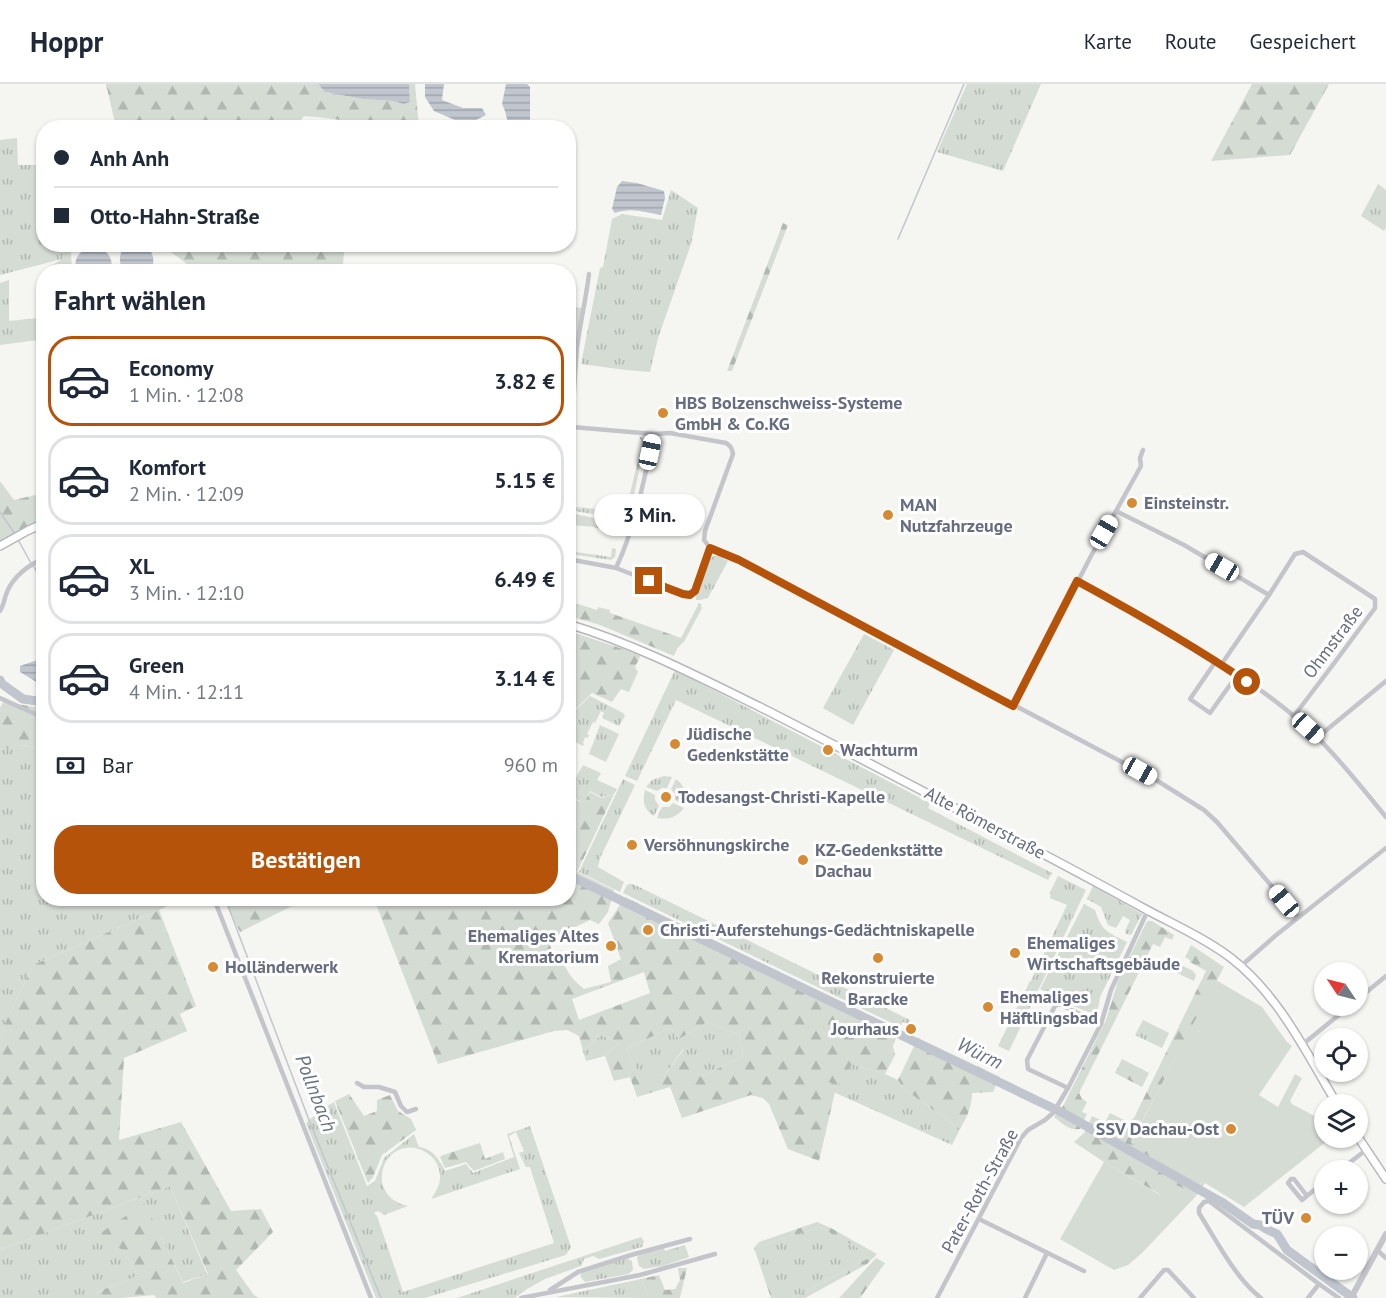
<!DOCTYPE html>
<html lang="de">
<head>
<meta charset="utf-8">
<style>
  body { margin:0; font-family:"PT Sans",sans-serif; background:#f2f2f3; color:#1f2937; height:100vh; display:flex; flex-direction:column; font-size:22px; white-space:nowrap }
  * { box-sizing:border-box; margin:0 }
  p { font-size:20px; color:#747a83 }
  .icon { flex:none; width:33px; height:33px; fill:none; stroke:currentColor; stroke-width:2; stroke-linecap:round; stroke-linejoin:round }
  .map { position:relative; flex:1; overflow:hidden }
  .details { position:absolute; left:36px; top:180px; width:540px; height:642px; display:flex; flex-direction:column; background:#fff; border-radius:24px; box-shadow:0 2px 4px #0004 }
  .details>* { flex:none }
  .guide { position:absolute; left:36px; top:36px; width:540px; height:132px; border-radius:24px; box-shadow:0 2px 4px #0004; display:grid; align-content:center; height:132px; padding:0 18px; background:#fff }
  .needle { width:39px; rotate:305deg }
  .controls { position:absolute; left:1314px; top:878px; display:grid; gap:12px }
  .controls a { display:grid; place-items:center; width:54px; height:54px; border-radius:50%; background:#fff; box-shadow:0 2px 4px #0004; font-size:30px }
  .end { position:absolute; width:27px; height:27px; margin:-14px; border:8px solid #b45309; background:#fff; box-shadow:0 0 0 3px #fff }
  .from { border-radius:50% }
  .bubble { position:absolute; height:42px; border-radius:21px; background:#fff; box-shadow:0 2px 4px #0004; font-size:20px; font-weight:700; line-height:42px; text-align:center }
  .car { position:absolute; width:18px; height:36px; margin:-18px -9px; border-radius:8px; box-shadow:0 0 4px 2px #0007; background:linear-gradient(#fff 24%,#345 0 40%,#fff 0 76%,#345 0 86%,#fff 0) }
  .guide b { display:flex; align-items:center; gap:21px; height:57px; font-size:22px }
  .guide b+b { border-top:2px solid #e0e1e3 }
  .guide i { width:15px; height:15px; background:#1f2937 }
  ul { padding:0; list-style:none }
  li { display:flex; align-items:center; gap:18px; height:90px; margin:0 12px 9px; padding:0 6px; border:3px solid #e0e1e3; border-radius:24px }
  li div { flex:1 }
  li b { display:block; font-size:22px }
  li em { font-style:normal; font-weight:700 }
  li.active { border-color:#b45309 }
  li>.icon { width:54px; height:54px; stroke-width:1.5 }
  h2 { padding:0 18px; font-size:27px; line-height:72px }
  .pay { display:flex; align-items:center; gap:15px; height:66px; padding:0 18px; font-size:22px }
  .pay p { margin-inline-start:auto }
  .cta { display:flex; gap:12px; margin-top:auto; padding:12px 18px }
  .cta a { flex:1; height:69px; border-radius:24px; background:#b45309; color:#fff; font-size:24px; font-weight:700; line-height:69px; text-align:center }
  header { display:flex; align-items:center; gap:36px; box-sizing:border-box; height:84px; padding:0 30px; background:#fff; border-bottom:2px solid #e0e1e3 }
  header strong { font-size:28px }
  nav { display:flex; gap:33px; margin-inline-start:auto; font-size:21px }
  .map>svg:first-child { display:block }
  .grass { fill:url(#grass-tufts); fill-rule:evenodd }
  .forest { fill:url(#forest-firs); fill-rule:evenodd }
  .garden { fill:#d5dcd4 }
  .water { fill:url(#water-rules) }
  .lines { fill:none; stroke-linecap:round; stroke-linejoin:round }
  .stream { stroke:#c1c6ce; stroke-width:1.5 }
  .river { stroke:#c1c6ce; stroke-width:9 }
  .secondary-casing { stroke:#b6b8be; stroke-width:10 }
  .minor { stroke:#c4c5ca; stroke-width:4.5 }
  .tertiary { stroke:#c4c5ca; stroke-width:6 }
  .secondary { stroke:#fff; stroke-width:7 }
  .route { stroke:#b45309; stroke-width:8 }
  .poi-dot { fill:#d58a33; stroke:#fff; stroke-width:2 }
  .labels { text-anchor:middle; stroke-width:6; stroke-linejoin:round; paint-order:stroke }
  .poi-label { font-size:18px; font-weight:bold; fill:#676d81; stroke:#fff; text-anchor:start }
  .street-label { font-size:18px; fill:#676d81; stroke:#fff }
  .water-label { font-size:20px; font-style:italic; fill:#687485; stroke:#fff }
</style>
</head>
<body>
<header>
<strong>Hoppr</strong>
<nav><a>Karte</a><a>Route</a><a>Gespeichert</a></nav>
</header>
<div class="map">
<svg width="1386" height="1214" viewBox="0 0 1386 1214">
  <defs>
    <pattern id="grass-tufts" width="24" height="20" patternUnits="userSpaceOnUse" patternTransform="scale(1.5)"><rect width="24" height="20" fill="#d5dcd4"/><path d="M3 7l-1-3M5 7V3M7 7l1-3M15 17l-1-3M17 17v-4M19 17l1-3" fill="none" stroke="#b1b7b1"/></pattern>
    <pattern id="forest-firs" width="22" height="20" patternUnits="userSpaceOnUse" patternTransform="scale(1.5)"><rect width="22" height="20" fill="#d5dcd4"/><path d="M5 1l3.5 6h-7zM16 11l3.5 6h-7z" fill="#b1b7b1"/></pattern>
    <pattern id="water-rules" width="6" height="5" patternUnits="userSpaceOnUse" patternTransform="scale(1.5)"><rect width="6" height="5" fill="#c1c6ce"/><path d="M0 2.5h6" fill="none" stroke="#a1a5ad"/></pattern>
  </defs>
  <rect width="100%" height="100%" fill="#f5f5f2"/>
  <g class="grass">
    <path d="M967,0H1041L1003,87L937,68Z"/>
    <path d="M17,54L18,81H43L44,160L63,161L62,175L0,191V56Z"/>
    <path d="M1378,100L1386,106V143L1384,147L1361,132Z"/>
    <path d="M671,106L698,124L691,160L658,254L650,288L626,286L581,280L600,184L603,183L612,135L622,130L662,136Z"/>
    <path d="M9,196V237L39,234L38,256L0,261V199Z"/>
    <path d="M569,222L582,224L575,260L574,281H569Z"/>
    <path d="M639,352L643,354L645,360L633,415L629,414L642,359Z"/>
    <path d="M570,408H572L570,421L575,423L610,426L625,430L628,421L631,422L628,436L569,426Z"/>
    <path d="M570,429L623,440L619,451L618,450L615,446L613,447L612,445L595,444L594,443L572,441L569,439V430Z"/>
    <path d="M612,464L616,465L615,473L611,476L569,470V467L611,473Z"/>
    <path d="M718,471L726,476H727L728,477L708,514L700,516H696V510L697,509L709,476L711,473Z"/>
    <path d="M864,550L894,566L853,641L823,624Z"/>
    <path d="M675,586L930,719L928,724L1052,789L1048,796L676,616L637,697L625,692Z"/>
    <path d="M590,612L623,629L625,632L619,642L602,634L604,629L601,627L595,639L593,638L587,650L589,651L588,654L585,653L583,659L584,660L583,662L569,655V633Z"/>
    <path d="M600,641L619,650L606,678L589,670Z"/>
    <path d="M20,661L43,664L44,814L181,815L159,826L33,881L0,950V666Z"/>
    <path d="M583,681L601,689L597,696L617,705L614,710L601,713L590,707L584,719L570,712L569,713V706Z"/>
    <path d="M664,692L672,693L667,704H662L657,707L646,703L652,696Z"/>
    <path d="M623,695L635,701L600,774L598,783L624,798L620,808L579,788Z"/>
    <path d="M676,695C684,701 688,710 685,720L675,716V710L671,705Z"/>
    <path d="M645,706L655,711V716L659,722L654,732C644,726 642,717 645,706Z"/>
    <path d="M673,719L684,724C677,733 669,736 657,734L662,723H669Z"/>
    <path d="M1058,792L1086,806L1009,967L998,962L1030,897H1031L1067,821L1050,814L1051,811L1049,810Z"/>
    <path d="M630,800H633L910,936L908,940L903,938L900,943L623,809L627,801Z"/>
    <path d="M1093,802L1142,830L1131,851L1126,850L1125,847L1130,836L1123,832L1116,844L1108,841L1101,823L1087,815Z"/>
    <path d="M1084,820L1095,826C1102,848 1108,848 1127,858L1100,913L1097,931L1078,924L1040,905Z"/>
    <path d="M1171,876L1193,887L1196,891L1194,897L1167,884Z"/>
    <path d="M1143,936L1169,949L1162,964L1135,951Z"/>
    <path d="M707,938L740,951L743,972L701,993L683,965L665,991L637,986L626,965L670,944L679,955Z"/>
    <path d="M601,951L619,959L605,972L586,977L583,967Z"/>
    <path d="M852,980L885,990L898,996L904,1005L960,1045L952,1061L802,994L805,986Z"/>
    <path d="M334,1018L367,1102L375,1097L384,1074L414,1050L419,1063C433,1065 439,1075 445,1087L466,1080L473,1089L514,1073L507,1050L530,1042L571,1163L566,1171L425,1214H376L306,1039L322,1025ZM516,1048L524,1067L519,1069L526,1083H530L554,1159L403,1208L377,1132L374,1129L378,1127L384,1131L408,1122C395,1119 385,1112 382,1098C381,1090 383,1082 387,1076C406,1048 450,1072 438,1103C436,1107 434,1111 431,1115L520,1085L509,1052Z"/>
    <path d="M170,1102L207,1190L183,1198L145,1120L123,1166L138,1192L97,1208L98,1214H0V1166Z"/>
    <path d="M820,1143L871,1171L867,1175L793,1214H775L757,1163Z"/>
    <path d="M641,1153L644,1157L642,1163L599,1175L593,1172L584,1175L581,1182L545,1195L527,1205L515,1214H457Z"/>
    <path d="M685,1161L689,1173L663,1182L644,1185L639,1182L637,1173L639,1171L664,1164L665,1167Z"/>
    <path d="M627,1174L632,1177L633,1186L628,1190L585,1198L580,1192L582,1189Z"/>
    <path d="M641,1195L649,1214L556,1213Z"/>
  </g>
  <g class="forest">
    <path d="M106,0H318L325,8L363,15L392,17L404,20L410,18L409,0H415L419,43C381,43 343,35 304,32L296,43H116Z"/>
    <path d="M1252,0H1329L1290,71L1211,77Z"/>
    <path d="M783,139L788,141L732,287H727Z"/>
    <path d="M63,160L74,161L71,169L72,187H44V186L62,175Z"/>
    <path d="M163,161H345L342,188L194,187C185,177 173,171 163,161Z"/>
    <path d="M0,397L14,416L44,409L43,438L22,445L0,457Z"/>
    <path d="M568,517L597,526L598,523L610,526V529L681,554L699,519L701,521L702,524L685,556L677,565L674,572L600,541L569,532Z"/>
    <path d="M569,547L641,571L635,583L638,588L629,608L621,605L612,618L592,609L569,632Z"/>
    <path d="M3,618L43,624V664L21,661L0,666V624Z"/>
    <path d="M590,708L601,714L614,710L577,788L614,806L608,828L599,840L590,836L548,856L553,869L561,866C562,882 571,895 584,905L611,898L608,882L621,875L608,839L625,813L899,947L893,962L895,971L885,990L852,980L838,1002L805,987L803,994L835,1008L819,1077L788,1065L769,1020L763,1014L751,1011L682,1034L670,1003L637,1013L630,993L614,997L605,972L619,959L601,951L583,967L579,952L567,946L554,947L438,980L374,815L568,814L569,714H571L584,719ZM644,888L650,909L579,936L572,915ZM707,938L740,951L743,972L701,993L684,965L665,991L637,985L626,965L670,944L679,955Z"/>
    <path d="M223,815H306L240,848Z"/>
    <path d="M159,826L196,922L180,930L187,947L124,974L119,1056L181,1038L231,1127L261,1125L273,1148L236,1186L254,1211L259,1214H156L154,1211L122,1214H98L97,1208L138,1192L123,1166L96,1152L145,1119L183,1199L208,1190L170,1102L0,1166V950L33,881Z"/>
    <path d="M1148,837H1152L1174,851L1172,856L1165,853L1160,863L1153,860L1079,1009L1082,1015L1087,1018L1082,1028L1087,1030L1080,1045C1069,1047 1062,1039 1054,1033L1064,1020L1106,936L1118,897L1146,839Z"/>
    <path d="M1191,861L1224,883L1131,1058L1202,1097L1194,1109L1161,1111L1104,1078L1074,1058L1084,1049L1092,1032L1105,1038L1110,1029L1126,1037H1130L1134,1034L1206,887L1190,878V876L1185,873Z"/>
    <path d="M918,954L1000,993L993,1008L972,1009C972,1023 967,1033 960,1045L904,1005L898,996Z"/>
    <path d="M1122,975L1149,989L1142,1003L1115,989Z"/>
    <path d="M349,1010L364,1032L377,1027V1016L390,1011L398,1027L411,1035L416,1046L382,1071L373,1093L368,1099L335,1017Z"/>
    <path d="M480,1059L485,1075L503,1068L505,1075L474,1087L466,1078L445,1084L440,1073L443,1071Z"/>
    <path d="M817,1138L831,1144L877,1170L867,1180L805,1214H793L867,1175L870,1171L820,1143L758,1163L775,1214H771L754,1164L759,1158Z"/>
    <path d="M876,1174L885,1179L860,1214H819H839Z"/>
    <path d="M678,1184H687L680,1214H649L641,1195L659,1191L665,1206L675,1205L680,1196Z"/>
  </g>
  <path class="garden" d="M1216,896L1262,923L1287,958L1292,962L1259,1011L1278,1023L1295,990L1302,994L1290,1017L1292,1020L1324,1037V1053H1332L1244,1123L1205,1099L1197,1111L1142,1169L1128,1181L1114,1186L1060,1155L1104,1078L1160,1111L1174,1100L1194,1109L1202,1097L1131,1059Z"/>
  <g class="water">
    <path d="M318,0H409L410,18L404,20L392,17L363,15L325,8Z"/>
    <path d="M425,0H444L442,16L463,24H482L486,31L474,37L455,36L434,27L425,13Z"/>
    <path d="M506,0H527L530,3V43H509L505,27L502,20Z"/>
    <path d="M622,97L637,99L664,107L665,114L661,131C645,128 630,123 615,129L612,125L617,103Z"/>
    <path d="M142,160C153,166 156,175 151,186L150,187H123C118,178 118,164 131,160C135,160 139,160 142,160Z"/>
    <path d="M94,163C107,165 114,174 111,187H76C73,174 80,165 94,163Z"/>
    <path d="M43,574V602L20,588V582Z"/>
  </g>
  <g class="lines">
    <g class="stream">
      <path d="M898,155L964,0"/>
      <path d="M0,428L15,450"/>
      <path d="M17,454L31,479"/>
      <path d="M34,483L41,495"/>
      <path d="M225,814L309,1036L381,1214"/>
    </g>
    <g class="river">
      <path d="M0,596L2,600L23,615L44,618"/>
      <path d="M568,791L1063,1029L1223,1119L1253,1140L1260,1141L1266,1145L1277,1150L1287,1166L1353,1214"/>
    </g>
    <defs>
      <g id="secondary">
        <path d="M0,462L27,447L44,439"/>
        <path d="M568,540C635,560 697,592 760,623C839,663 917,704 995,745C1046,771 1096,798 1147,826C1175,841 1206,855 1231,874C1279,911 1307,970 1337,1020"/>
        <path d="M1358,1053L1386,1095"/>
      </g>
    </defs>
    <use href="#secondary" class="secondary-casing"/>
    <g class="minor">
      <path d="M572,343L654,350L670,349L726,359C731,362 732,365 733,370L705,447L704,456L710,464"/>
      <path d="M568,371C573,336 574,300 577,264C580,239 586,215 589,190"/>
      <path d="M1116,427L1184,461L1269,511"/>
      <path d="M710,464L739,476L1156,696L1204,726L1217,738L1298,833"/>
      <path d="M568,475L616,484L683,510L690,511L695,507L710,464"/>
      <path d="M616,484C636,441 644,395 654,350"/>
      <path d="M1077,497C1151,538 1229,578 1294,632C1329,661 1357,698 1386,733"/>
      <path d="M0,527C4,521 4,515 7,508C13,493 29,480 44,475"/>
      <path d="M1216,577L1190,615L1210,629L1237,591"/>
      <path d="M1221,581L1269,511L1295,470L1303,468L1375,515V524L1335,578L1294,632"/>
      <path d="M0,614L44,634"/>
      <path d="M1013,622L1091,472L1141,382L1140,374L1143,366"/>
      <path d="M1318,653L1386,597"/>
      <path d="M216,820L371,1214"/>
      <path d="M1241,882L1275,852L1386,764"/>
      <path d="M1358,915L1386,892"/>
      <path d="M1302,961L1351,921"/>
      <path d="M357,999L364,1003H379L395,1008L401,1022L407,1028L416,1025"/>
      <path d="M1068,1004L1028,985L1027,976L1055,922L1059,920L1101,940"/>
      <path d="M1340,1086L1366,1066"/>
      <path d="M1307,1112L1294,1095H1291L1288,1099L1302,1116L1324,1098"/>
      <path d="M979,1135L1084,1187"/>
      <path d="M1377,1166L1386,1174"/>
      <path d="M550,1206L578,1188L631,1171L690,1155"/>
      <path d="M521,1214L640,1191L715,1170"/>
      <path d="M937,1214L1021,1054L1028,1046L1045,1036L1053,1029L1068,1004L1101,940L1111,906L1148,826"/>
      <path d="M1025,1214L1047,1169"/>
      <path d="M1140,1214L1164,1186H1168L1194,1214"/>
      <path d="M1261,1214C1236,1195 1216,1156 1199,1129V1124L1204,1118L1209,1117L1319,1200"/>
      <path d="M1308,1214L1319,1200L1339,1214"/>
    </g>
    <path class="tertiary" d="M1351,1214L1386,1150"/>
    <use href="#secondary" class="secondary"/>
  </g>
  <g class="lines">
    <path class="route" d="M649,497L683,510L690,511L695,507L710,464L739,476L1013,622L1077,497C1136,529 1193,561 1247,598"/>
  </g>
  <g class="poi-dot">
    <circle cx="663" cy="329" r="6"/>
    <circle cx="1132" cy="419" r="6"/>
    <circle cx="888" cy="431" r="6"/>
    <circle cx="675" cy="660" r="6"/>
    <circle cx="828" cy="666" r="6"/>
    <circle cx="666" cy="713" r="6"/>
    <circle cx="632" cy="761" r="6"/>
    <circle cx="803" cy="776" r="6"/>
    <circle cx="648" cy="846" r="6"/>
    <circle cx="611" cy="862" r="6"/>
    <circle cx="1015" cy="869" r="6"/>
    <circle cx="878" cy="874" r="6"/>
    <circle cx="213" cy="883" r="6"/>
    <circle cx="988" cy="923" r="6"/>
    <circle cx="911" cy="945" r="6"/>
    <circle cx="1231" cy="1045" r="6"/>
    <circle cx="1306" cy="1134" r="6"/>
  </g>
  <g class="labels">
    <g class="poi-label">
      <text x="675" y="325">HBS Bolzenschweiss-Systeme<tspan x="675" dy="21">GmbH &amp; Co.KG</tspan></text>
      <text x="1144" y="425">Einsteinstr.</text>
      <text x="900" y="427">MAN<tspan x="900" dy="21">Nutzfahrzeuge</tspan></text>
      <text x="687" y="656">Jüdische<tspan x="687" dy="21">Gedenkstätte</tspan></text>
      <text x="840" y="672">Wachturm</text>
      <text x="678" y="719">Todesangst-Christi-Kapelle</text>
      <text x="644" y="767">Versöhnungskirche</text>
      <text x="815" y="772">KZ-Gedenkstätte<tspan x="815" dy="21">Dachau</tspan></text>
      <text x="660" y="852">Christi-Auferstehungs-Gedächtniskapelle</text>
      <text x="599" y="858" text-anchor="end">Ehemaliges Altes<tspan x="599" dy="21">Krematorium</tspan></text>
      <text x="1027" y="865">Ehemaliges<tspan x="1027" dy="21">Wirtschaftsgebäude</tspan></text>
      <text x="225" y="889">Holländerwerk</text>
      <text x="878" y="900" text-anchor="middle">Rekonstruierte<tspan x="878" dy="21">Baracke</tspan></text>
      <text x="1000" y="919">Ehemaliges<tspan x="1000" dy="21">Häftlingsbad</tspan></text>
      <text x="899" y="951" text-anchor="end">Jourhaus</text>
      <text x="1219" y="1051" text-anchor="end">SSV Dachau-Ost</text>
      <text x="1294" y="1140" text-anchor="end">TÜV</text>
    </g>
    <g class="street-label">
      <text transform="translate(1333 558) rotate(-53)" y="6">Ohmstraße</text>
      <text transform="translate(985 739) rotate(28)" y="6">Alte Römerstraße</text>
      <text transform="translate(980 1107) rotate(-61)" y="6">Pater-Roth-Straße</text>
    </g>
    <g class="water-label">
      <text transform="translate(980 969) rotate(26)" y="7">Würm</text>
      <text transform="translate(316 1009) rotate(69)" y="7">Pollnbach</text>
    </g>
  </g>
</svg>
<div class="controls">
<a><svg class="needle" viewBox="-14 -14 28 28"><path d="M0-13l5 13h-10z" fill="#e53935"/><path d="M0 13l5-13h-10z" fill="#747a83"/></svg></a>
<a><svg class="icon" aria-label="locate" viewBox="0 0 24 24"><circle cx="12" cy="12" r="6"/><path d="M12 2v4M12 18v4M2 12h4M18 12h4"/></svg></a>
<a><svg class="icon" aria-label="layers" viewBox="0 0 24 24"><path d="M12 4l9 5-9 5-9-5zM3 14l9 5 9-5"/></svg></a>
<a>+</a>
<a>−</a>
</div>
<i class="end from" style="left:1247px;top:598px"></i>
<i class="end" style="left:649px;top:497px"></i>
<div class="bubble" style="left:594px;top:410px;width:111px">3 Min.</div>
<i class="car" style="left:650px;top:368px;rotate:12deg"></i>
<i class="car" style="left:1104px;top:448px;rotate:30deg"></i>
<i class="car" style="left:1222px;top:483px;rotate:300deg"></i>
<i class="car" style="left:1308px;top:644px;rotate:132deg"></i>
<i class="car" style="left:1140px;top:687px;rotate:119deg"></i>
<i class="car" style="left:1284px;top:817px;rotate:320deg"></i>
<div class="guide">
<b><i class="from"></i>Anh Anh</b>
<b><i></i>Otto-Hahn-Straße</b>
</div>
<section class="details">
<h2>Fahrt wählen</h2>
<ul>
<li class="active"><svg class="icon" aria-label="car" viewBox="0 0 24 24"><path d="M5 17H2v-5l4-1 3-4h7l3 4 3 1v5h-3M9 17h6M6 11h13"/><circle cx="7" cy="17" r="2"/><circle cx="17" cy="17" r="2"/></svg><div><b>Economy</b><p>1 Min. · 12:08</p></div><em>3.82 €</em></li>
<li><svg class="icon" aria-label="car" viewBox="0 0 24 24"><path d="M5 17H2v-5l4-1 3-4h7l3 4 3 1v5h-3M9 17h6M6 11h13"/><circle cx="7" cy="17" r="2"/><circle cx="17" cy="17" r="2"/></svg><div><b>Komfort</b><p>2 Min. · 12:09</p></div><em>5.15 €</em></li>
<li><svg class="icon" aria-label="car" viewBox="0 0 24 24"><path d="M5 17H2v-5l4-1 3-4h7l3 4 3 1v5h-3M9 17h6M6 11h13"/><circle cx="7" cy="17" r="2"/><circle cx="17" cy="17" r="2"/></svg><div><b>XL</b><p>3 Min. · 12:10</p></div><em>6.49 €</em></li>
<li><svg class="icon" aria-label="car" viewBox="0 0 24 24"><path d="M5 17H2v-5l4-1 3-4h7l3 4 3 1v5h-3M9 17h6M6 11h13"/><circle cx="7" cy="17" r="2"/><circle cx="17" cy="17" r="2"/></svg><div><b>Green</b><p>4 Min. · 12:11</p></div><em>3.14 €</em></li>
</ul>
<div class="pay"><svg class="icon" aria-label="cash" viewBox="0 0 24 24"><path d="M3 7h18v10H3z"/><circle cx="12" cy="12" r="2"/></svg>Bar<p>960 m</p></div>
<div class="cta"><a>Bestätigen</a></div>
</section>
</div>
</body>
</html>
